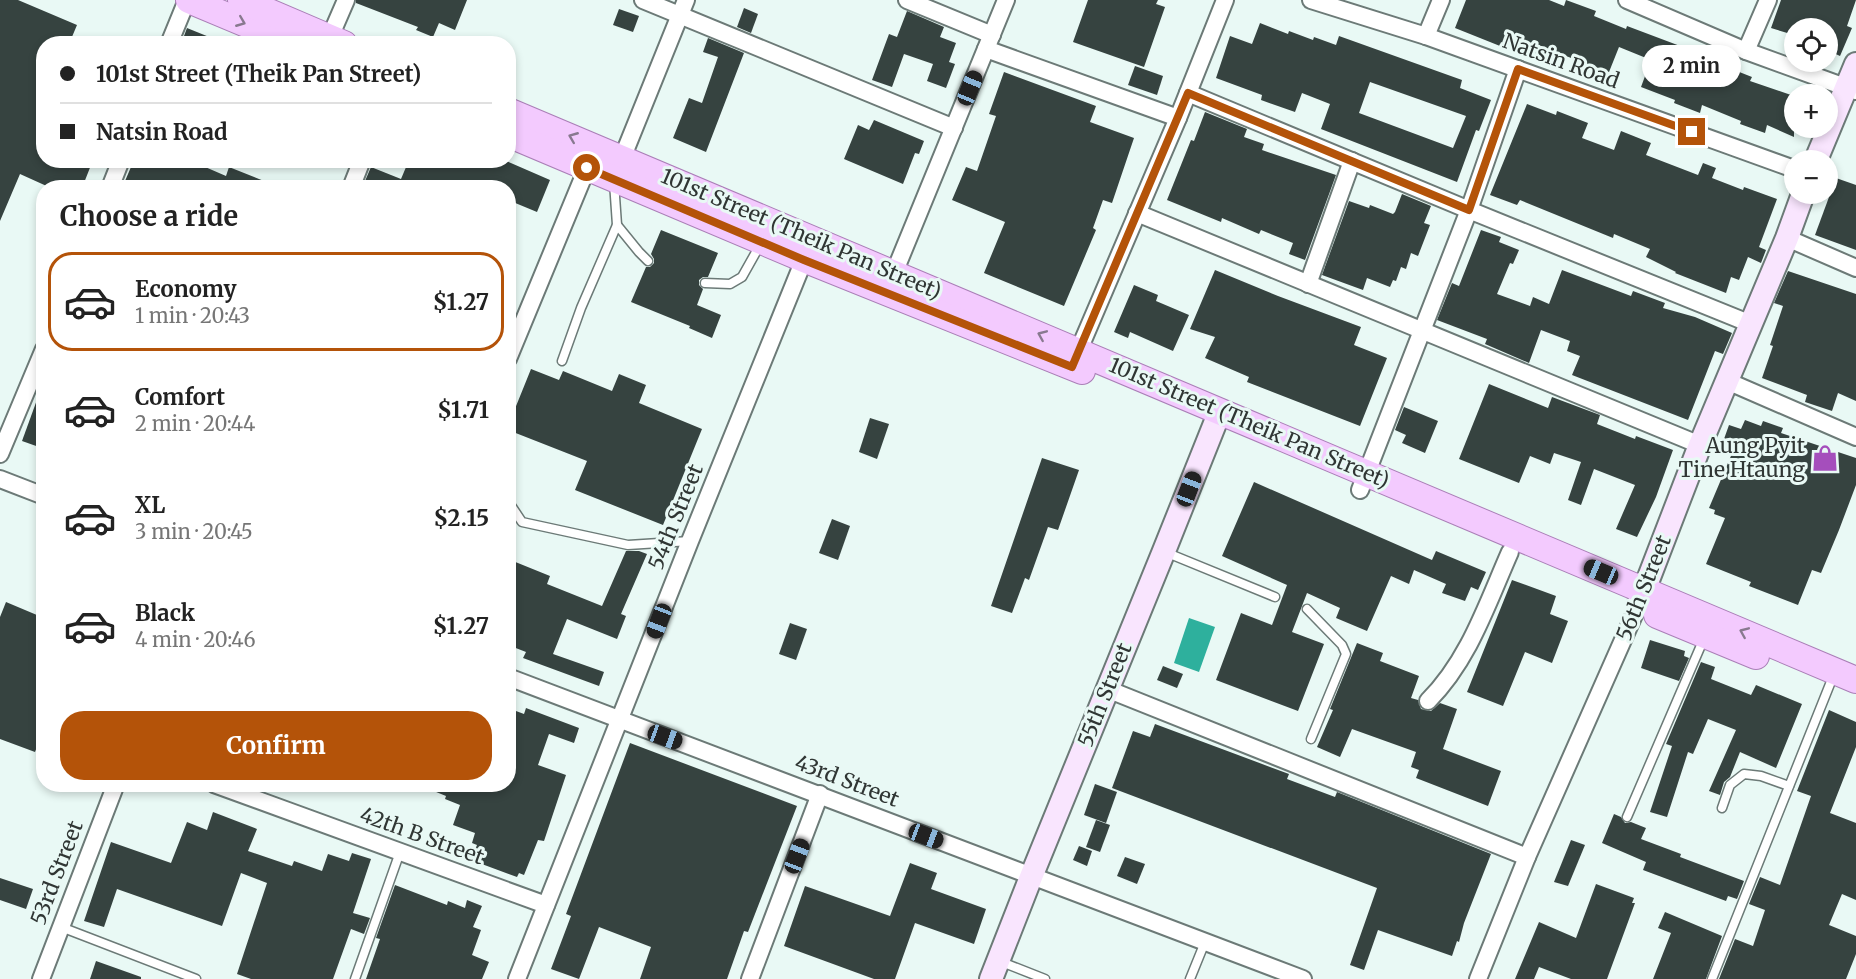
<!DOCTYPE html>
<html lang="en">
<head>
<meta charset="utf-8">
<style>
  body { margin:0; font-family:Merriweather,serif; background:#f6f6f6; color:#222; height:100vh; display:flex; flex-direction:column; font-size:22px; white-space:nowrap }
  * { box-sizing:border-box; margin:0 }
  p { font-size:20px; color:#767676 }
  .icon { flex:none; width:33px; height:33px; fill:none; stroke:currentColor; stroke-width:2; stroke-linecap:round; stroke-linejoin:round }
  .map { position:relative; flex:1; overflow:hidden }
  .drawer { position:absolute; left:36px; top:180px; width:480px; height:612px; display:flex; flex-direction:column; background:#fff; border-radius:24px; box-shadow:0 3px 9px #0003 }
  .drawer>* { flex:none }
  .hud { position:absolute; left:36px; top:36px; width:480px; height:132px; border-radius:24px; box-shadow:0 3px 9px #0003; display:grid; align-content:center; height:132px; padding:0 24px; background:#fff }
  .fabs { position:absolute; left:1784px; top:18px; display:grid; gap:12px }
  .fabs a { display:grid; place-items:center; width:54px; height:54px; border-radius:50%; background:#fff; box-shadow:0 3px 9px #0003; font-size:30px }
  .end { position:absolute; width:27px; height:27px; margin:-14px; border:8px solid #b45309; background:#fff; box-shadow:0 0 0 3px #fff }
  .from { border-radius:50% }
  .bubble { position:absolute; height:42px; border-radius:21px; background:#fff; box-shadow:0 3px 9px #0003; font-size:20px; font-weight:700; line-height:42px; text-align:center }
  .car { position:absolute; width:18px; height:36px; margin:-18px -9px; border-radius:8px; box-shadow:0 0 4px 2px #0007; background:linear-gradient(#222 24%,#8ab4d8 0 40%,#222 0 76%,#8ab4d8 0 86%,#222 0) }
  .hud b { display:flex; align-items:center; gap:21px; height:57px; font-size:22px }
  .hud b+b { border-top:2px solid #e0e0e0 }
  .hud i { width:15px; height:15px; background:#222 }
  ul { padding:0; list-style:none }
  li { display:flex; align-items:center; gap:18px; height:99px; margin:0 12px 9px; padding:0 12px; border:3px solid transparent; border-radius:24px }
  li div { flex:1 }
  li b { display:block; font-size:22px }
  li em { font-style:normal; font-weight:700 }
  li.active { border-color:#b45309 }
  li>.icon { width:54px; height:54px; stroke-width:1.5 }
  h2 { padding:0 24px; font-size:27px; line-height:72px }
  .action { display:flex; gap:12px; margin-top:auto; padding:12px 24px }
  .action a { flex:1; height:69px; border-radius:24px; background:#b45309; color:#fff; font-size:24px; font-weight:700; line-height:69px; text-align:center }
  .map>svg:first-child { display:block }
  .water { fill:#2eb09d }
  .building { fill:#364340; fill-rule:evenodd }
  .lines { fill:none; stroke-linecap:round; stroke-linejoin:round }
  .lane-casing { stroke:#6c7a77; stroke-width:11 }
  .street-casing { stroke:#6c7a77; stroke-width:20 }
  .secondary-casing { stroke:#6c7a77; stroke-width:26 }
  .primary-casing { stroke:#aa7fb7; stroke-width:28 }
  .lane { stroke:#fff; stroke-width:8 }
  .street { stroke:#fff; stroke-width:16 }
  .secondary { stroke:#f9e5fe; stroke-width:22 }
  .primary { stroke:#f3cafe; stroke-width:26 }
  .oneway { stroke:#88798f }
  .route { stroke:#b45309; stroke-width:8 }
  .labels { text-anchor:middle; stroke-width:6; stroke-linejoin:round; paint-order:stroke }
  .street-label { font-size:21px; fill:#303634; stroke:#e9f9f5 }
  .poi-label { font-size:21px; fill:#303634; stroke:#e9f9f5; text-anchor:end }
</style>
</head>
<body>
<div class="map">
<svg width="1856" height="979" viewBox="0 0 1856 979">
  <rect width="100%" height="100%" fill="#e9f9f5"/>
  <path class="water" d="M1189,618L1215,627L1199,672L1174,663Z"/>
  <g class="building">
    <path d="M0,0H18L77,25L69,44H44V160H93L82,188H51L20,174L0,221Z"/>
    <path d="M356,0H467L455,30L439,23L433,37L416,30L418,27L356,3Z"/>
    <path d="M1088,0H1158L1156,4L1165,7L1144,67L1073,42Z"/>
    <path d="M1466,0H1549L1564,6L1566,0L1596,11L1594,16L1626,29L1627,26L1696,52L1697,49L1720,60L1719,64L1752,77L1750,81L1791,95L1786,106L1794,109V137L1767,125L1765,133L1740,124L1741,121L1702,105L1700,113L1674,103L1675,100L1641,87L1651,60L1619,47L1609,72L1547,49L1541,48L1538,57L1501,42L1500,46L1455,28Z"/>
    <path d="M1781,0H1856L1847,26L1852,28L1840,56L1827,50V28H1794V35L1771,28Z"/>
    <path d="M744,8L758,14L751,33L737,27Z"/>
    <path d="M619,9L639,16L633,32L613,25Z"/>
    <path d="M907,11L944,27L940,37L956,43L949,62L955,64L946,88L927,81L933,64L904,54L892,87L872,80L889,34L897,37Z"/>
    <path d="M1260,23L1288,34L1289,31L1313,40L1314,37L1336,45L1339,36L1462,80L1460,88L1491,100L1479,131L1476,130L1457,182L1321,129L1330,104L1302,93L1295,112L1261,100L1262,95L1216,78L1230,36L1252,44ZM1370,82L1466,116L1453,148L1359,113Z"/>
    <path d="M187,28L224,43V44H181Z"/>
    <path d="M708,38L744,53L706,152L673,138L689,98L702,103L718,57L703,52Z"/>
    <path d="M1135,66L1163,76L1157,95L1128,85Z"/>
    <path d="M1004,72L1096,106L1090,122L1134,138L1112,203L1103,200L1093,228L1096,230L1064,306L984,273L1005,222L952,200L966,167L977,171L996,116L989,114Z"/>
    <path d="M1527,104L1556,115L1557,111L1588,123L1582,138L1614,150L1621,131L1651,143L1646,155L1698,175L1703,163L1716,168L1712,178L1743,190L1744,187L1777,199L1759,247L1766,250L1761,263L1748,257L1739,280L1731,277L1726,293L1675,273L1676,272L1646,257L1650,249L1614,234L1613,238L1520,200L1517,205L1490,195Z"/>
    <path d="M1205,112L1247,129L1244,137L1264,144L1262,150L1336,175L1305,260L1289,254L1293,243L1261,230L1259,234L1222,218L1221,222L1167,200L1191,140L1194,141Z"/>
    <path d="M874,120L924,141L919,154L915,153L903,184L844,159L858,125L869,130Z"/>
    <path d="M134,160H189L226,176L229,167L279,187L141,188L125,181Z"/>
    <path d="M409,160H504L550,180L537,212L508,200V188H362L371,167L401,179Z"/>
    <path d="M1836,178L1856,185V250L1815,235Z"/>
    <path d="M1402,194L1431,206L1424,223L1430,225L1418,256L1411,253L1406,269L1401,267L1396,281L1393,280L1390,287L1367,278L1363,290L1322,275L1349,201L1369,208L1370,205L1393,214L1395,212Z"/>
    <path d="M661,230L718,253L708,277H703L699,280V285L703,289L697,305L721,315L712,338L689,328L690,326L631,302L646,267H650L654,263V259L651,254Z"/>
    <path d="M1481,230L1501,237L1499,242L1519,250L1513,264L1510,263L1497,294L1530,306L1533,297L1549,304L1562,270L1631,296L1633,291L1665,303L1663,308L1695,317L1732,333L1723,354L1715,351L1688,420L1572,375L1580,356L1567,351L1570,341L1541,330L1529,363L1485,344L1487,339L1437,320L1452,283L1459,286Z"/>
    <path d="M1215,270L1278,296L1361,327L1354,345L1387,358L1360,426L1247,382L1249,377L1205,358L1215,337L1190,329Z"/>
    <path d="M1788,271L1856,294V401L1838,393L1832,411L1805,402L1807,395L1762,378L1773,346L1770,345L1783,306L1774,303Z"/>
    <path d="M1134,285L1158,295L1156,301L1189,315L1173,351L1130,332L1128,338L1114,332Z"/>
    <path d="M531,369L559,380L563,371L612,391L619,374L646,385L639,403L702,429L663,525L575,490L587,461L508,430V426Z"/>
    <path d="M1489,384L1548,408L1552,397L1600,415L1597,424L1635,439L1636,436L1673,450L1656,497L1637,537L1616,529L1635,485L1594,469L1581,505L1568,500L1581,462L1554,453L1550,464L1530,456L1519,483L1459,459Z"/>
    <path d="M42,386L44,387V435L39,447L22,441Z"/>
    <path d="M1404,407L1438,421L1425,453L1402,443L1406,435L1395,430Z"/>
    <path d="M870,418L889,424L877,459L859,452Z"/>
    <path d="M1745,420L1761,426L1763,421L1783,428L1781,433L1856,458V485L1839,530L1821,573L1812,570L1798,605L1749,586L1751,582L1706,564L1725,518L1714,514L1715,510L1709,508L1736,444L1724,439L1729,425L1741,429Z"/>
    <path d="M1042,458L1079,470L1058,530L1048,527L1029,580L1025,578L1012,613L991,606Z"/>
    <path d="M1254,482L1432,560L1436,551L1486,572L1478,590L1471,587L1465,601L1442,593L1446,584L1414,570L1409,584L1391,576L1367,631L1336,618L1340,608L1307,593L1292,632L1324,644L1298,711L1216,680L1241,613L1272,625L1287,585L1222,556Z"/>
    <path d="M832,519L850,526L838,560L819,553Z"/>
    <path d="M626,551H639L647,554L621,614L626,616L617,639L567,619L553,654L604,672L599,686L523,658L526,652L508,645V559L550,576L547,584L602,606Z"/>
    <path d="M1512,580L1556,596L1550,614L1568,621L1552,663L1525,652L1503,706L1467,692Z"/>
    <path d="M6,602L44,618V722L40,733L42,734L35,752L0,739V617Z"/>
    <path d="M790,623L807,629L796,660L779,654Z"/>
    <path d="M1650,640L1685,651L1684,656L1689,658L1679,681L1641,668Z"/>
    <path d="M1357,643L1383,653L1380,661L1419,676L1411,698L1418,700L1421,709L1431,711L1440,703L1457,709L1443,749L1501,771L1488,806L1416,778L1419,770L1411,767L1416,752L1352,729L1340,757L1317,747L1333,710L1330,709Z"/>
    <path d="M1701,662L1715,667L1711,679L1751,695L1756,685L1802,704L1776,768L1740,752L1730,777L1724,782L1720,795L1709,791L1736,730L1708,719L1693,754L1688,752L1667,817L1650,812L1672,746L1666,744Z"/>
    <path d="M1163,666L1183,674L1177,688L1157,680Z"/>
    <path d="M508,708L524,714L526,708L579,728L574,743L549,734L538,765L566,775L544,841L538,840L524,875L519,873L517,877L471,860L477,845L472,843L475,833L453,825L460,805L445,799L446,796L419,785L508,784Z"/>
    <path d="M1829,710L1856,722V747L1830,813L1856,823V900L1842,894L1829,925L1856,936V954L1846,979H1719L1735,939L1753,946L1765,910L1749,904L1760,877L1780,885L1811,796L1797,791Z"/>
    <path d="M1155,724L1289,774L1287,779L1335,797L1337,792L1491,854L1464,923L1459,942L1457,941L1452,956L1378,930L1364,970L1350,965L1377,888L1112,788L1133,731L1150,737Z"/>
    <path d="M630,743L797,806L748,932L744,931L727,979H640L651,947L599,927L579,979L551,969L571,916L566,914Z"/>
    <path d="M1095,784L1117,792L1106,823L1084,815Z"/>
    <path d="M213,812L257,829L248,851L292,866L294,861L322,871L328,854L349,861L352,853L371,859L353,913L370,918L364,934L351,929L333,979H251L237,974L267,883L241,873L222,926L117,889L104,927L84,921L111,842L171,863L187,822L207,830Z"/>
    <path d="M1614,814L1621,817L1625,823L1631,822L1646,828L1641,839L1681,854L1680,857L1744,881L1737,899L1728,896L1726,901L1643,870L1646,862L1602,843Z"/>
    <path d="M1096,820L1110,825L1100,852L1086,847Z"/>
    <path d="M1571,840L1585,845L1568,886L1554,882Z"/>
    <path d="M1079,846L1092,851L1087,866L1073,860Z"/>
    <path d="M1125,857L1145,864L1137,884L1117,876Z"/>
    <path d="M910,863L937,873L931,889L986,909L974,944L915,923L895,979H874L784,946L805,886L890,916Z"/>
    <path d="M0,878L33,889L26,909L0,900Z"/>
    <path d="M1596,884L1634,898L1632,903H1635L1607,979H1571L1539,967L1534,979H1515L1539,922L1576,938Z"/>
    <path d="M395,885L447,905L448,901L465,908L467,900L482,906L473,927L481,930L472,955L489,962L482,979H366L380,939L376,938Z"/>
    <path d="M1665,912L1722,936L1706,979H1653L1671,933L1658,928Z"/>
    <path d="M96,961L141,977V979H90Z"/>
  </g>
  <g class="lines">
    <defs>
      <g id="lane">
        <path d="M617,225L639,252L648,261"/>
        <path d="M705,283L730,284L742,277L760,245"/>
        <path d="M562,361L581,308L617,225L614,182"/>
        <path d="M508,501L522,522L628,545L690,541"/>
        <path d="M1165,552L1275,597"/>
        <path d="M1307,609L1342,645L1346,654L1311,739"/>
        <path d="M1722,808L1730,785L1744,774L1761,776L1789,786"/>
        <path d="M1627,817L1705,636"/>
        <path d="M61,927L196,979"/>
        <path d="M999,961L1045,979"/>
        <path d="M355,979L400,852"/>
        <path d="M1190,979L1205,942"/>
        <path d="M1712,979L1834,674"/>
      </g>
      <g id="street">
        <path d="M643,0L954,128"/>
        <path d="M907,0L992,35"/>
        <path d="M1311,0L1426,36L1794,169"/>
        <path d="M1627,0L1746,51L1856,91"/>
        <path d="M1426,36L1441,0"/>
        <path d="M169,44L187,0"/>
        <path d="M327,44L346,0"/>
        <path d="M986,49L1178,118"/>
        <path d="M1746,51L1768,0"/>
        <path d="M1188,93L1469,210L1751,324"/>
        <path d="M619,166L686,0"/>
        <path d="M110,188L121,160"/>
        <path d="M351,188L362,160"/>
        <path d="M1137,213L1700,445"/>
        <path d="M1787,238L1856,268"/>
        <path d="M890,283L1006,0"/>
        <path d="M1308,284L1352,161"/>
        <path d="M508,359L587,168"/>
        <path d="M1075,359L1178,118L1225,0"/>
        <path d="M1727,381L1856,437"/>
        <path d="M0,454L44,349"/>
        <path d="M0,479L44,496"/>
        <path d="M1360,490L1469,210L1518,69"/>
        <path d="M508,677L1303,979"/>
        <path d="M1107,689L1527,857"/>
        <path d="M1428,701C1469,660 1487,604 1510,552"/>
        <path d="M214,784L546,905"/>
        <path d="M41,979L116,784"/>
        <path d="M517,979L690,541L808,250"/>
        <path d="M750,979L820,794"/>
        <path d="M1478,979L1527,857L1638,606"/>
      </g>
      <g id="secondary">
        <path d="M1816,160L1856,64"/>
        <path d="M1638,606L1700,445L1787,238L1803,194"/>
        <path d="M991,979L1031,877L1164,551L1220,411"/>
      </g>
      <g id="primary">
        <path d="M189,0L294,44"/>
        <path d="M241,0L344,44"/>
        <path d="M508,111L1856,680"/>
        <path d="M508,134L804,259L1082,371"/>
        <path d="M1657,615L1756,656"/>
      </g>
    </defs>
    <use href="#lane" class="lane-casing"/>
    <use href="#street" class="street-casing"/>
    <use href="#secondary" class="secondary-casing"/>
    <use href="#primary" class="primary-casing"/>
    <use href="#lane" class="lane"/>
    <use href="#street" class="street"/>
    <use href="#secondary" class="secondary"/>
    <use href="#primary" class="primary"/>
  </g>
  <defs><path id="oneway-chevron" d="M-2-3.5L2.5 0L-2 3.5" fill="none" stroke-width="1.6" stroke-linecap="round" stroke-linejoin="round" transform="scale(1.5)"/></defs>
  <g class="oneway">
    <use href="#oneway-chevron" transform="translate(241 22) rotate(22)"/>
    <use href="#oneway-chevron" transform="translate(573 137) rotate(-158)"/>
    <use href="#oneway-chevron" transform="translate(1042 335) rotate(-157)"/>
    <use href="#oneway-chevron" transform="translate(1744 632) rotate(-157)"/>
  </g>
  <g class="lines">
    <path class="route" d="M587,168L804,260L1072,367L1188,93L1469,210L1518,69L1692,132"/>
  </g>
  <defs>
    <symbol id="shop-bare" viewBox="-9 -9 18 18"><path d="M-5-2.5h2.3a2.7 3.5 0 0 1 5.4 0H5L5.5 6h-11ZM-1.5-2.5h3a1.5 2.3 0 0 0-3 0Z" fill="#a54ebc" stroke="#e9f9f5" stroke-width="2.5" paint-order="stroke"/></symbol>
  </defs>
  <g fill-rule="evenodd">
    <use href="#shop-bare" x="1806" y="439" width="38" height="38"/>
  </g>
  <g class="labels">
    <g class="street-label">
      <text transform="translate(1561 61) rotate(20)" y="7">Natsin Road</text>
      <text transform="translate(801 234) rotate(23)" y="7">101st Street (Theik Pan Street)</text>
      <text transform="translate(1249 423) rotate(23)" y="7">101st Street (Theik Pan Street)</text>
      <text transform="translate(676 517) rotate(-68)" y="7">54th Street</text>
      <text transform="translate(1644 588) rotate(-68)" y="7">56th Street</text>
      <text transform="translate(1105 695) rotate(-68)" y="7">55th Street</text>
      <text transform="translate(847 781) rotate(21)" y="7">43rd Street</text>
      <text transform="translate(422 836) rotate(20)" y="7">42th B Street</text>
      <text transform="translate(57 873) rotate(-69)" y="7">53rd Street</text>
    </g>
    <g class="poi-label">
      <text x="1805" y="453">Aung Pyit<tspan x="1805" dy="24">Tine Htaung</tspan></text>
    </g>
  </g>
</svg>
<div class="fabs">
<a><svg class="icon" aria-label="locate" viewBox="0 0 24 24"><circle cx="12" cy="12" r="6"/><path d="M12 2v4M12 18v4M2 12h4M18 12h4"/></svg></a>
<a>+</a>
<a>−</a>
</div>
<i class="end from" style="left:587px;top:168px"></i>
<i class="end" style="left:1692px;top:132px"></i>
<div class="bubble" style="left:1642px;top:45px;width:99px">2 min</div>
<i class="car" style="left:970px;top:88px;rotate:22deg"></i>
<i class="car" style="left:1189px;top:489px;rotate:21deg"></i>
<i class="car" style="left:1601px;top:572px;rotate:293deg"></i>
<i class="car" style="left:659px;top:621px;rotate:201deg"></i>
<i class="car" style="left:665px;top:737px;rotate:110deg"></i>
<i class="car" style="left:926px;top:836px;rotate:111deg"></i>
<i class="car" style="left:797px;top:856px;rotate:21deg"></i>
<div class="hud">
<b><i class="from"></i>101st Street (Theik Pan Street)</b>
<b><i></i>Natsin Road</b>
</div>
<section class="drawer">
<h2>Choose a ride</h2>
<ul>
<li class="active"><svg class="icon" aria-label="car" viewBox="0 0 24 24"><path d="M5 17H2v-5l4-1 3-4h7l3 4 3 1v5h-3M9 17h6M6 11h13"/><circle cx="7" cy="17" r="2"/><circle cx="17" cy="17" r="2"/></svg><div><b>Economy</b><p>1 min · 20:43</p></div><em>$1.27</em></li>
<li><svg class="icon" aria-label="car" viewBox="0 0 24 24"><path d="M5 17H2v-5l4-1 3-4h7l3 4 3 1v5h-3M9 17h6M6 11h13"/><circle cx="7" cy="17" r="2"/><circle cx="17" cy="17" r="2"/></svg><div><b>Comfort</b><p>2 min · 20:44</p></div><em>$1.71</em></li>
<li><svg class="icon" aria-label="car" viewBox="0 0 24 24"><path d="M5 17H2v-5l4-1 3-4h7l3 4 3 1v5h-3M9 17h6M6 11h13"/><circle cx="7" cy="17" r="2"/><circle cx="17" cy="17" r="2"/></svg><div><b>XL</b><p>3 min · 20:45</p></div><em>$2.15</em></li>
<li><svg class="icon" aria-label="car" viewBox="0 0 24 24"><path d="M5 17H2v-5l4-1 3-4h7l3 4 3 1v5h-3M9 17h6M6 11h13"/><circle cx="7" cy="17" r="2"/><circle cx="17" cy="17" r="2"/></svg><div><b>Black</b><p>4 min · 20:46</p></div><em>$1.27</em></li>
</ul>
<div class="action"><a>Confirm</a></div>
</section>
</div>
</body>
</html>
